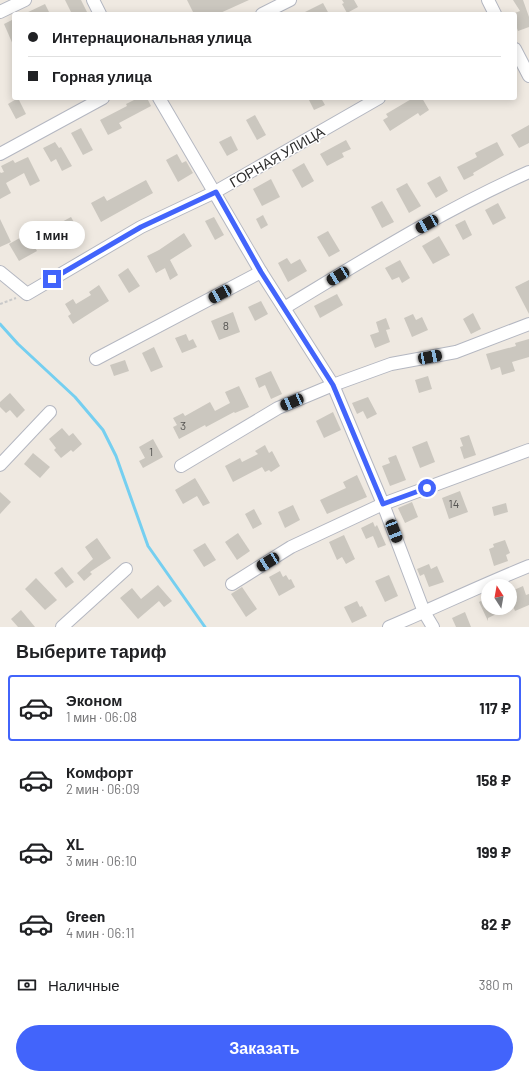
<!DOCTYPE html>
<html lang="ru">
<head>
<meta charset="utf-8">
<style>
  body { margin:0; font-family:Barlow,sans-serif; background:#f6f6f6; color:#202124; height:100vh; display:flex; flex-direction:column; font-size:15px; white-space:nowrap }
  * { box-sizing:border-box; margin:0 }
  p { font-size:13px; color:#757577 }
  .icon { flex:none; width:22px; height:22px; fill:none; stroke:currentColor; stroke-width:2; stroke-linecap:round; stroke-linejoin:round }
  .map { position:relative; height:627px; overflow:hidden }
  .panel { display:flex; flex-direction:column; background:#fff; flex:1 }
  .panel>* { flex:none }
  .top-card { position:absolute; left:12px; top:12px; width:505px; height:88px; border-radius:4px; box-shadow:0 2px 10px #0003; display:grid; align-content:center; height:88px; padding:0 16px; background:#fff }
  .needle { width:26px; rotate:349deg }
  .buttons { position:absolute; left:481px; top:579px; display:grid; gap:8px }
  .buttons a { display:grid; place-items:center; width:36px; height:36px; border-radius:50%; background:#fff; box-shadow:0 2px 10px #0003; font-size:20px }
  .end { position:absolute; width:18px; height:18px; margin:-9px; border:5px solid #4264fb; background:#fff; box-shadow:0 0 0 2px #fff }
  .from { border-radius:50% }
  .bubble { position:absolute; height:28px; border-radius:14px; background:#fff; box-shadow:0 2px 10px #0003; font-size:13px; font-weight:700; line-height:28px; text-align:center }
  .car { position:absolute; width:12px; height:24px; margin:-12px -6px; border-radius:5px; box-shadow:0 0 3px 1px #0007; background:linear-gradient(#222 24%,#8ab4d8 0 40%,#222 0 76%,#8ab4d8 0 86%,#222 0) }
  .top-card b { display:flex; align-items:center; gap:14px; height:38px; font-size:15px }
  .top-card b+b { border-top:1px solid #e0e0e0 }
  .top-card i { width:10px; height:10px; background:#202124 }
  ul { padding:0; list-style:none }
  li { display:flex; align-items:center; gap:12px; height:66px; margin:0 8px 6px; padding:0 8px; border:2px solid transparent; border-radius:4px }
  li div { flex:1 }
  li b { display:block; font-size:15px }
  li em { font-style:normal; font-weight:700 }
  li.on { border-color:#4264fb }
  li>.icon { width:36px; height:36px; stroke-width:1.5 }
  h2 { padding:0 16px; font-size:18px; line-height:48px }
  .pay { display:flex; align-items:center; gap:10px; height:44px; padding:0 16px; font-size:15px }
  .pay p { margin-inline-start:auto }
  .primary-button { display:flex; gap:8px; margin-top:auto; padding:8px 16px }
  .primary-button a { flex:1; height:46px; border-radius:24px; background:#4264fb; color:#fff; font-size:16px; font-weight:700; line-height:46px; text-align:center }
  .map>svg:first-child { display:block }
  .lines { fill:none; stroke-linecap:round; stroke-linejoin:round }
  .stream { stroke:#75cff0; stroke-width:3 }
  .building { fill:#cbc7bf }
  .minor-casing { stroke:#b4b7c1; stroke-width:14 }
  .path { stroke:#c9c9c9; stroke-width:2; stroke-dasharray:3 2; stroke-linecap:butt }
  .minor { stroke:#fff; stroke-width:12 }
  .route { stroke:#4264fb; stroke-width:5 }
  .labels { text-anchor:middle; stroke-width:3; stroke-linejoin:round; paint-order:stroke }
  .number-label { font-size:12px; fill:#555452 }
  .street-label { font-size:14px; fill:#2e2e2e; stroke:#fff }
</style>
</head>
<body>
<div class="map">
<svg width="529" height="627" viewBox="0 0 529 627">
  <rect width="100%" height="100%" fill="#efe9e1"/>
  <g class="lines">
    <path class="stream" d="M0,324L18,344L75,397L103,430L116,456L148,546L205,627"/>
  </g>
  <g class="building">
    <path d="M65,0H81L88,14H72Z"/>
    <path d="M187,0H249L218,14H194Z"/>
    <path d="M342,0H354L358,7L347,13L342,4L344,3Z"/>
    <path d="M513,0H523L529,17V27L518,31L515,23V13L520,11Z"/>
    <path d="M323,3L329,14H301Z"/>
    <path d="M45,4L50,14H24Z"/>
    <path d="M14,19V47L4,24Z"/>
    <path d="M18,98L26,114L16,119L8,104Z"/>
    <path d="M138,98H147L151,106L119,123L122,128L108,135L100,120L127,106L126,104Z"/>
    <path d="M308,98H321L325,105L314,110Z"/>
    <path d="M413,98H422L429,110L420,116L418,113L390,131L383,120L388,117L386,114Z"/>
    <path d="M255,115L266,135L257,140L246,120Z"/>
    <path d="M529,125V143L519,148L511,135Z"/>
    <path d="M81,128L93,150L83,155L71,133Z"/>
    <path d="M231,136L238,150L227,156L219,142Z"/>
    <path d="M346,140L351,149L342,153L344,157L327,166L320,154Z"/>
    <path d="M55,142L59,148L61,147L72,166L62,171L56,159L51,162L43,148Z"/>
    <path d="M497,142L504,155L473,173L474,175L464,180L457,167L477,157L475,153Z"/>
    <path d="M177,154L182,163L186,161L193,173L178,182L166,160Z"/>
    <path d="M28,157L40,181L30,186L24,173L6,183L11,193L0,199V172L1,173L4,172L1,166L13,160L15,163Z"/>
    <path d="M304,163L314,181L302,188L292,170Z"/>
    <path d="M440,176L448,191L436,198L427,183Z"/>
    <path d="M271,179L280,197L262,206L253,189Z"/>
    <path d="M146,180L153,193L101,222L91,203L104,196L107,201Z"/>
    <path d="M407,183L421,206L409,213L396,189Z"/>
    <path d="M382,201L394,222L382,228L371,207Z"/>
    <path d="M498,203L506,218L493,225L485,210Z"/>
    <path d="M263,215L268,225L261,229L256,219Z"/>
    <path d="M71,217L79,231L68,237L60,223Z"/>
    <path d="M214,217L224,235L215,240L205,221Z"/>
    <path d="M0,219L11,242L0,247Z"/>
    <path d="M465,220L472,235L463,240L455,225Z"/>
    <path d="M328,231L340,251L329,257L317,237Z"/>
    <path d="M184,233L192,246L170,260L178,275L170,280L165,268L156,273L147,256L159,250Z"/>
    <path d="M27,234L37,251L19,261L9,244Z"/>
    <path d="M439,236L450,255L433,264L422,246Z"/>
    <path d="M287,258L291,264L300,259L307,271L288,282L278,263Z"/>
    <path d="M400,260L410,278L402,283L399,277L392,280L385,268Z"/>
    <path d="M128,268L140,286L129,293L118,275Z"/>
    <path d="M529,280V314L515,287Z"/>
    <path d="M99,285L109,301L73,324L68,316L71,314L65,304L73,299L76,304L91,295L89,292Z"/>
    <path d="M337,294L343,305L320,318L314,306Z"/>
    <path d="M261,301L268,314L255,321L248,307Z"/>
    <path d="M233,312L240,332L219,340L211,321Z"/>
    <path d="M473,313L481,329L471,334L463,319Z"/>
    <path d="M413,314L416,320L422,317L428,330L412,337L404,318Z"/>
    <path d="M386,318L390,329L386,330L390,342L375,348L370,335L379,332L376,322Z"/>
    <path d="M186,334L189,341L193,339L197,347L182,353L175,338Z"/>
    <path d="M529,339V357L512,362L515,371L502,375L500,367L491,370L486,354L516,346L515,343Z"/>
    <path d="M154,347L163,367L151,372L142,353Z"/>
    <path d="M125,360L129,371L114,376L110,365Z"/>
    <path d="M271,371L282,394L271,399L265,385L259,388L255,378Z"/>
    <path d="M428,376L432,389L419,393L415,380Z"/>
    <path d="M239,386L249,407L235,413L234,412L206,427L205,425L179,439L173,427L177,425L173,418L183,413L185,416L210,402L215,411L230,403L225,392Z"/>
    <path d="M10,393L25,410L17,418L10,410L6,413L0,407V402Z"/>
    <path d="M368,397L377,414L367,419L363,411L357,414L352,403Z"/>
    <path d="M333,412L341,430L324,438L316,421Z"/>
    <path d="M62,428L69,436L73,433L82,444L73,452L71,450L61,458L54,450L56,448L49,439Z"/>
    <path d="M469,435L476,455L464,459L460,447L463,446L460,438Z"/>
    <path d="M153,439L163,457L143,468L139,461L145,458L139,447Z"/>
    <path d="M427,441L435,462L420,468L412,447Z"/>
    <path d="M265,445L269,453L272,451L280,466L271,472L269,470L265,472L262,467L233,482L225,466L240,458L242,462L258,454L255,451Z"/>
    <path d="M33,453L50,467L40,478L24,464Z"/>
    <path d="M396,455L406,480L390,486L382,466L390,463L388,458Z"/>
    <path d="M357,475L367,497L327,514L320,500L346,488L343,482Z"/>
    <path d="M195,478L210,503L203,506L197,496L183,504L175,490Z"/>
    <path d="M460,491L468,512L449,519L442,498Z"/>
    <path d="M0,492L11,502L0,514Z"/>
    <path d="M412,502L418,517L405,523L398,508Z"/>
    <path d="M506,503L508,512L494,516L492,507Z"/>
    <path d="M293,505L300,520L285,528L278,512Z"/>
    <path d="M254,509L262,524L253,529L245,514Z"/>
    <path d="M373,522L375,527L377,525L386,545L378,548L373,536L366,539L361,528Z"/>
    <path d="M238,533L250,551L237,560L225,542Z"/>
    <path d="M344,535L355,559L346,564L342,557L337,560L329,542Z"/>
    <path d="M97,538L111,558L90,572L92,574L84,581L77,573L93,559L85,547Z"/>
    <path d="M505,540L510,553L506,555L508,561L494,566L489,549L494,547L493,544Z"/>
    <path d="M205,543L216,560L204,567L193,550Z"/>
    <path d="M429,564L431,569L437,566L444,582L429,587L424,574L420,576L417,569Z"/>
    <path d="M62,567L74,582L66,588L54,573Z"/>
    <path d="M280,571L283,577L286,575L289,580L291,579L295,587L279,596L269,577Z"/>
    <path d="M389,575L398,596L385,602L375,581Z"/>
    <path d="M36,578L57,600L45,610L25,589Z"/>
    <path d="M158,585L172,601L164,607L159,601L138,619L120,598L132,588L141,599Z"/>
    <path d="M523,586L526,595L529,594V605L515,611L513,606L510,608V599L516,596L514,590Z"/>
    <path d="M242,587L257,609L246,617L231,594Z"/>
    <path d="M488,597V608H509L488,618V621L479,602Z"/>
    <path d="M357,601L360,607L362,606L367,616L352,623L344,607Z"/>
    <path d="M21,610L35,627H18L11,619Z"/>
    <path d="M465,612L471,627H456L452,618Z"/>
  </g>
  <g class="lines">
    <defs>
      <g id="minor">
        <path d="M93,0L100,14"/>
        <path d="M488,0L495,14"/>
        <path d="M0,12L25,0"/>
        <path d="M262,14L290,0"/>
        <path d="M515,49L529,76"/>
        <path d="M159,98L261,272L333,385L383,504L424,612L433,627"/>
        <path d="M0,154L103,98"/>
        <path d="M0,272L27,294L141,227L215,192L379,98"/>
        <path d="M284,308C364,260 443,210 529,172"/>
        <path d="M96,359L261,272"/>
        <path d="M0,465L50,412"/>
        <path d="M181,466L278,408L333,385L391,364L456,352L529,324"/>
        <path d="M232,584L291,547L383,504L529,450"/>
        <path d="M62,627L126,569"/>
        <path d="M389,627C436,607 482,585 529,566"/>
      </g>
    </defs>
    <use href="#minor" class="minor-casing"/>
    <path class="path" d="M0,304L16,298"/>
    <use href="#minor" class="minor"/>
  </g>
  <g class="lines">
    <path class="route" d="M52,279L141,227L216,192L261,272L333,385L383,504L427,488"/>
  </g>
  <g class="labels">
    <g class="number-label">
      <text x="226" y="330">8</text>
      <text x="183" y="430">3</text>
      <text x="151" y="456">1</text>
      <text x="454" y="508">14</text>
    </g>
    <g class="street-label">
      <text transform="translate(277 157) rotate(-30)" y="5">ГОРНАЯ УЛИЦА</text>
    </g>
  </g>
</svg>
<div class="buttons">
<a><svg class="needle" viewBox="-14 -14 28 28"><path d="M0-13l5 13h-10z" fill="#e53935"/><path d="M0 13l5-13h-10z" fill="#757577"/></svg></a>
</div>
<i class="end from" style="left:427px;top:488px"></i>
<i class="end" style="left:52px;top:279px"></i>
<div class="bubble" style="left:19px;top:221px;width:66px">1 мин</div>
<i class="car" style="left:427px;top:224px;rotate:241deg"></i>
<i class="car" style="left:338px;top:276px;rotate:239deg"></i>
<i class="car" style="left:220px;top:294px;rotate:242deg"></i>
<i class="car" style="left:430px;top:357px;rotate:79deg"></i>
<i class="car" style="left:292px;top:402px;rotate:247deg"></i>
<i class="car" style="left:394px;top:531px;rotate:159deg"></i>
<i class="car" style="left:268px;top:562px;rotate:238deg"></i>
<div class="top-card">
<b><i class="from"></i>Интернациональная улица</b>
<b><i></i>Горная улица</b>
</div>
</div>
<section class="panel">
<h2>Выберите тариф</h2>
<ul>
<li class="on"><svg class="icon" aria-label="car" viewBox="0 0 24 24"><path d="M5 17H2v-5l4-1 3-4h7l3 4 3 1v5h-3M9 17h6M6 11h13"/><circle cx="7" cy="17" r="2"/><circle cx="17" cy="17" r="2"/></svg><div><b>Эконом</b><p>1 мин · 06:08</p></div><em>117 ₽</em></li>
<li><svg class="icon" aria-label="car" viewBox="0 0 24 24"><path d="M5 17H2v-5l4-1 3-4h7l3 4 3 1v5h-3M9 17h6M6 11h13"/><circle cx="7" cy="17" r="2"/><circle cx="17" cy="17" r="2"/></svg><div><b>Комфорт</b><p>2 мин · 06:09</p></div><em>158 ₽</em></li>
<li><svg class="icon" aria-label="car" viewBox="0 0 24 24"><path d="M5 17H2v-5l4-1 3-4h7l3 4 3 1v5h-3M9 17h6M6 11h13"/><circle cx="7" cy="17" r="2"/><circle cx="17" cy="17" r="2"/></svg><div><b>XL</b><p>3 мин · 06:10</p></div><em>199 ₽</em></li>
<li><svg class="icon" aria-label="car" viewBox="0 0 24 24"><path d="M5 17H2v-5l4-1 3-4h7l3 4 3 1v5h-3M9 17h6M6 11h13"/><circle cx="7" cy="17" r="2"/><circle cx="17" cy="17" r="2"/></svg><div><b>Green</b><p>4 мин · 06:11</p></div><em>82 ₽</em></li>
</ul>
<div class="pay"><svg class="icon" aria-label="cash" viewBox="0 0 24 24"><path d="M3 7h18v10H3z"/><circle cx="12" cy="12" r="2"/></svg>Наличные<p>380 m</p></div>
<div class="primary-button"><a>Заказать</a></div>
</section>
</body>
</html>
